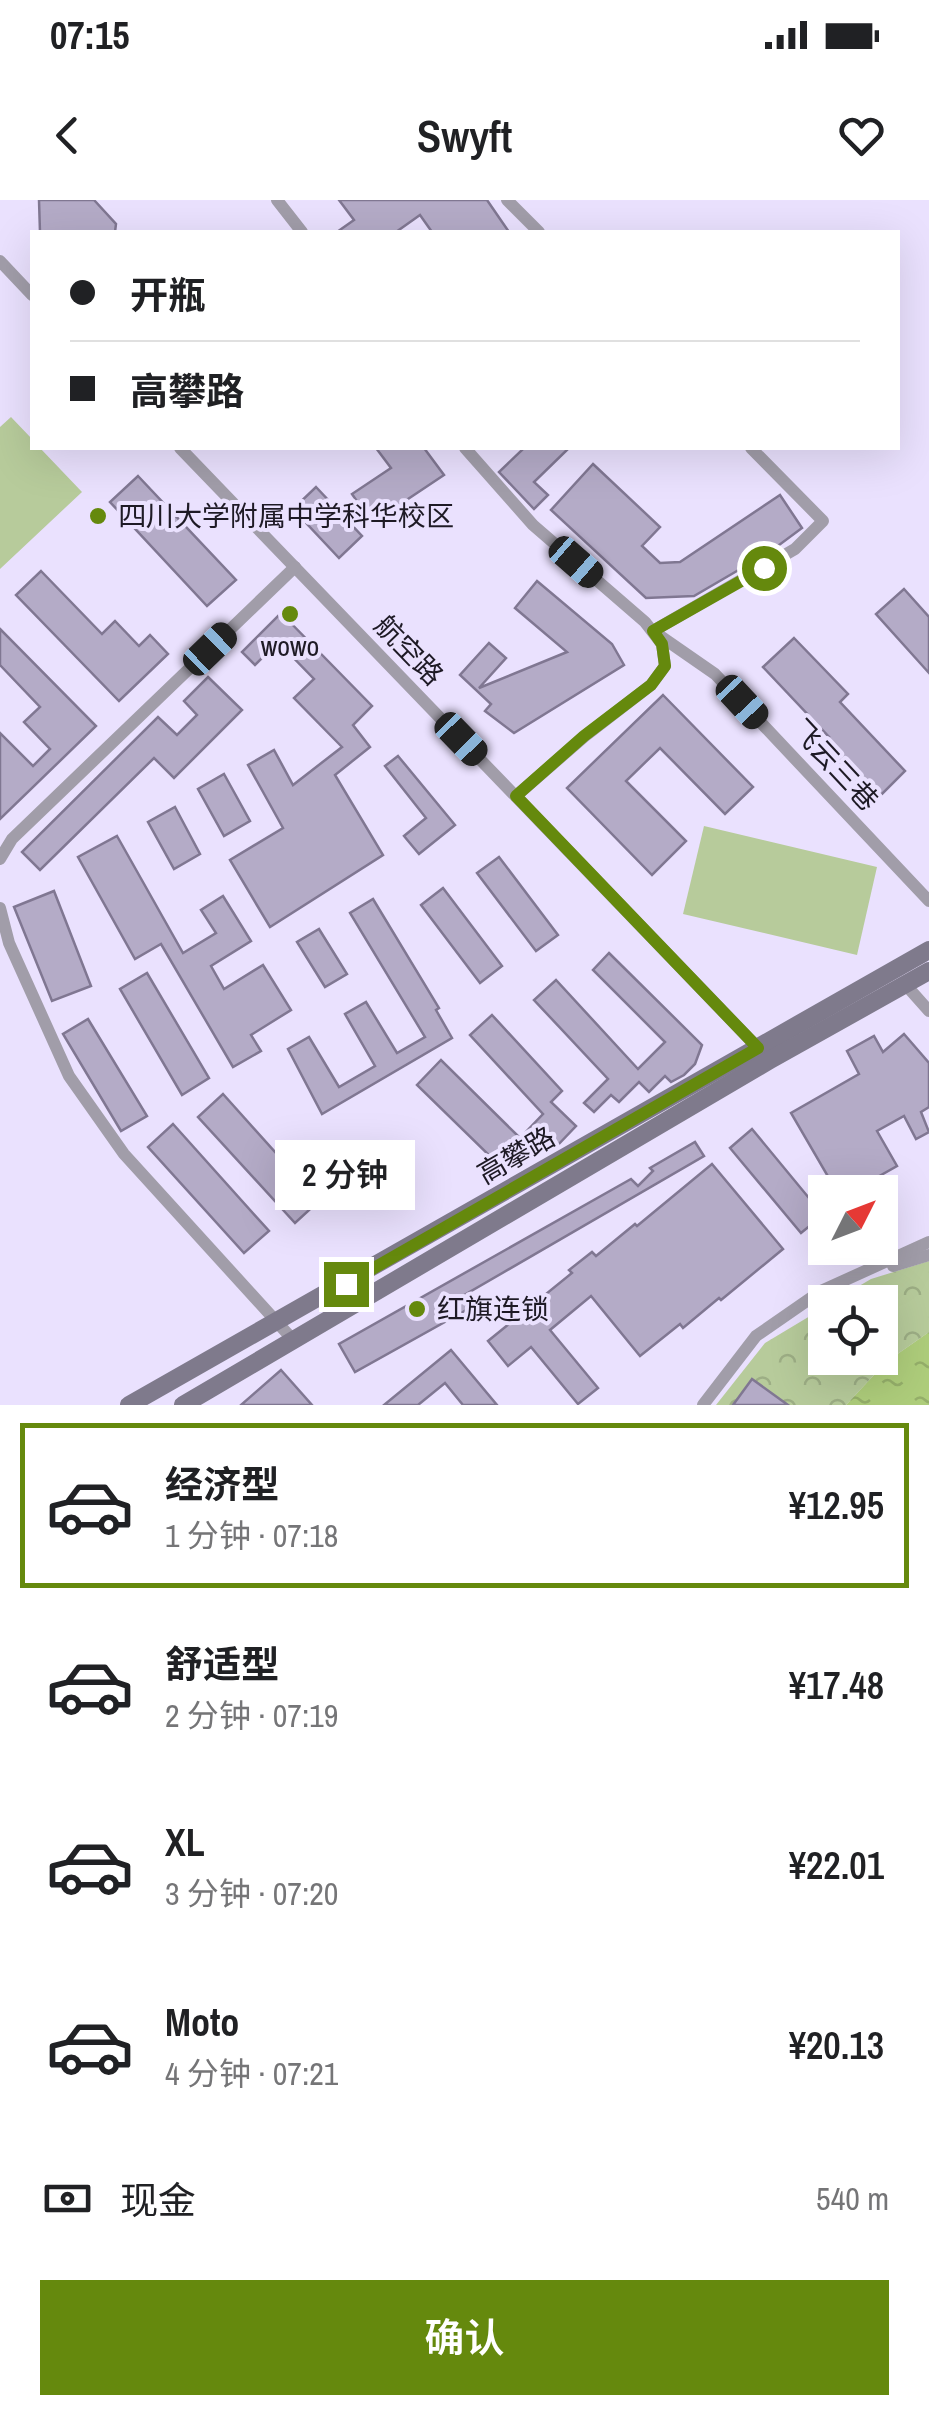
<!DOCTYPE html>
<html lang="zh">
<head>
<meta charset="utf-8">
<style>
  body { margin:0; font-family:"Archivo Narrow","Noto Sans SC",sans-serif; background:#f2f2f2; color:#202124; height:100vh; display:flex; flex-direction:column; font-size:38px; white-space:nowrap }
  * { box-sizing:border-box; margin:0 }
  p { font-size:32px; color:#757577 }
  .icon { flex:none; width:55px; height:55px; fill:none; stroke:currentColor; stroke-width:2; stroke-linecap:round; stroke-linejoin:round }
  .map { position:relative; height:1205px; overflow:hidden }
  .drawer { display:flex; flex-direction:column; background:#fff; flex:1 }
  .drawer>* { flex:none }
  .guide { position:absolute; left:30px; top:30px; width:870px; height:220px; border-radius:0px; box-shadow:0 10px 40px #0002; display:grid; align-content:center; height:220px; padding:0 40px; background:#fff }
  .needle { width:65px; rotate:48deg }
  .fabs { position:absolute; left:808px; top:975px; display:grid; gap:20px }
  .fabs a { display:grid; place-items:center; width:90px; height:90px; border-radius:0px; background:#fff; box-shadow:0 10px 40px #0002; font-size:50px }
  .end { position:absolute; width:45px; height:45px; margin:-22px; border:12px solid #65890d; background:#fff; box-shadow:0 0 0 5px #fff }
  .from { border-radius:50% }
  .bubble { position:absolute; height:70px; border-radius:0px; background:#fff; box-shadow:0 10px 40px #0002; font-size:32px; font-weight:600; line-height:70px; text-align:center }
  .car { position:absolute; width:30px; height:60px; margin:-30px -15px; border-radius:12px; box-shadow:0 0 8px 2px #0007; background:linear-gradient(#222 24%,#8ab4d8 0 40%,#222 0 76%,#8ab4d8 0 86%,#222 0) }
  .guide b { display:flex; align-items:center; gap:35px; height:95px; font-size:38px }
  .guide b+b { border-top:2px solid #e0e0e0 }
  .guide i { width:25px; height:25px; background:#202124 }
  ul { padding:18px 0 0; list-style:none }
  li { display:flex; align-items:center; gap:30px; height:165px; margin:0 20px 15px; padding:0 20px; border:5px solid transparent; border-radius:0px }
  li div { flex:1 }
  li b { display:block; font-size:38px }
  li em { font-style:normal; font-weight:600 }
  li.active { border-color:#65890d }
  li>.icon { width:90px; height:90px; stroke-width:1.5 }
  .pay { display:flex; align-items:center; gap:25px; height:110px; padding:0 40px; font-size:38px }
  .pay p { margin-inline-start:auto }
  .cta { display:flex; gap:20px; margin-top:auto; padding:20px 40px }
  .cta a { flex:1; height:115px; border-radius:0px; background:#65890d; color:#fff; font-size:40px; font-weight:600; line-height:115px; text-align:center }
  .status { display:flex; justify-content:space-between; align-items:center; height:70px; padding:0 50px; background:#fff; direction:ltr }
  .status svg { height:28px; fill:currentColor }
  header { display:flex; justify-content:space-between; align-items:center; height:130px; padding:0 40px; background:#fff; font-size:45px; font-weight:600 }
  .map>svg:first-child { display:block }
  .park { fill:url(#park-crowns) }
  .pitch { fill:#b7cb9b }
  .water { fill:url(#water-ripples) }
  .building { fill:#b4abc7; stroke:#807792; stroke-width:2.5 }
  .lines { fill:none; stroke-linecap:round; stroke-linejoin:round }
  .minor { stroke:#a19da9; stroke-width:12 }
  .secondary { stroke:#7f7a8c; stroke-width:18 }
  .route { stroke:#65890d; stroke-width:12 }
  .poi-dot { fill:#65890d; stroke:#eae1fe; stroke-width:4 }
  .labels { text-anchor:middle; stroke-width:8; stroke-linejoin:round; paint-order:stroke }
  .poi-label { font-size:28px; fill:#1e1a25; stroke:#eae1fe; text-anchor:start }
  .street-label { font-size:28px; fill:#1e1a25; stroke:#eae1fe }
</style>
</head>
<body>
<div class="status"><b>07:15</b><svg viewBox="0 0 49 12"><path d="M0 12V9h3v3zM5 12V6h3v6zM10 12V3h3v9zM15 12V0h3v12zM26 1h20v11H26zM47 4h2v5h-2z"/></svg></div>
<header><svg class="icon" aria-label="back" viewBox="0 0 24 24"><path d="M15 5l-7 7 7 7"/></svg>Swyft<svg class="icon" aria-label="heart" viewBox="0 0 24 24"><path d="M12 20l-8-8c-3-5 5-10 8-4 3-6 11-1 8 4z"/></svg></header>
<div class="map">
<svg width="929" height="1205" viewBox="0 0 929 1205">
  <defs>
    <pattern id="park-crowns" width="20" height="18" patternUnits="userSpaceOnUse" patternTransform="scale(2.5)"><rect width="20" height="18" fill="#b7cb9b"/><path d="M2 6a3 3 0 1 1 6 0M12 15a3 3 0 1 1 6 0" fill="none" stroke="#9dae85"/></pattern>
    <pattern id="water-ripples" width="26" height="14" patternUnits="userSpaceOnUse" patternTransform="scale(2.5)"><rect width="26" height="14" fill="#aecd7b"/><path d="M2 4q2-2 4 0t4 0M15 11q2-2 4 0t4 0" fill="none" stroke="#95af6a"/></pattern>
  </defs>
  <rect width="100%" height="100%" fill="#eae1fe"/>
  <path class="park" d="M929,1061V1132L886,1162L846,1205H716L765,1143L825,1107V1158H880V1102H832L871,1079Z"/>
  <g class="pitch">
    <path d="M11,217L32,239V248H40L82,292L0,369V227Z"/>
    <path d="M704,626L877,667L857,755L683,714Z"/>
  </g>
  <path class="water" d="M929,1132V1205H846L886,1162Z"/>
  <g class="building">
    <path d="M39,0H94L116,24L115,32H40Z"/>
    <path d="M339,0H487L509,32H432L420,15L396,32H337L354,20Z"/>
    <path d="M376,248H424L444,275L372,323L352,294L391,268Z"/>
    <path d="M524,248H569L534,282L548,295L534,309L499,272Z"/>
    <path d="M593,264L660,327L642,346L660,363L680,362L780,295L802,328L771,351L694,396L646,398L551,310Z"/>
    <path d="M138,276L236,380L207,406L110,302Z"/>
    <path d="M316,287L362,336L339,358L293,309Z"/>
    <path d="M41,371L102,434L115,421L139,446L150,435L168,454L119,501L16,395Z"/>
    <path d="M537,381L612,444L624,465L514,533L485,511L491,504L460,475L489,443L506,458L479,488L567,452L515,408Z"/>
    <path d="M904,389L929,417V473L876,414Z"/>
    <path d="M281,413L372,506L353,525L370,547L335,575L383,655L270,727L230,660L283,628L248,565L274,550L293,585L342,547L294,498L314,479L278,442L255,465L242,452Z"/>
    <path d="M0,429L96,526L0,619V533L33,566L50,549L24,522L40,507L0,465Z"/>
    <path d="M794,438L848,494L840,502L905,571L875,601L821,544L829,537L763,467Z"/>
    <path d="M208,477L242,510L174,578L154,558L40,670L22,652L158,517L177,535L197,515L184,501Z"/>
    <path d="M663,495L753,587L725,614L660,548L626,581L686,641L652,675L567,588Z"/>
    <path d="M398,556L455,625L419,654L404,636L426,618L385,566Z"/>
    <path d="M224,574L250,621L224,636L198,589Z"/>
    <path d="M175,607L200,654L174,669L148,622Z"/>
    <path d="M117,636L183,753L216,733L201,710L223,696L251,741L211,766L224,789L263,765L291,810L251,835L261,851L233,867L161,744L135,759L78,657Z"/>
    <path d="M499,657L558,735L536,751L477,673Z"/>
    <path d="M443,688L502,766L480,783L421,705Z"/>
    <path d="M54,691L91,786L52,801L14,707Z"/>
    <path d="M373,699L439,808L436,810L452,838L322,914L288,849L309,837L339,887L375,866L345,814L366,802L397,853L425,837L350,713Z"/>
    <path d="M319,729L347,774L325,787L297,742Z"/>
    <path d="M609,753L702,845L695,864L684,875L671,882L665,876L649,892L639,882L619,902L611,895L594,912L584,903L608,879L534,800L556,780L638,869L665,842L593,770Z"/>
    <path d="M147,773L209,878L182,895L120,789Z"/>
    <path d="M492,815L562,891L551,902L576,926L555,948L547,940L524,964L511,952L499,965L417,885L441,860L520,938L543,914L470,835Z"/>
    <path d="M88,819L147,916L121,931L63,834Z"/>
    <path d="M904,834L929,863V907L921,912L929,932L916,939L904,916L877,931L897,966L851,992H837L791,913L859,874L847,851L874,836L883,852Z"/>
    <path d="M223,894L319,1001L295,1023L198,917Z"/>
    <path d="M173,924L269,1031L244,1053L148,947Z"/>
    <path d="M752,929L823,1015L801,1033L730,948Z"/>
    <path d="M695,942L704,956L461,1097L468,1109L355,1172L339,1144L631,979L638,986L653,971L650,968Z"/>
    <path d="M712,964L783,1049L721,1100L719,1098L683,1128L680,1124L640,1156L591,1096L550,1130L598,1188L578,1204L531,1147L508,1166L488,1141L572,1073L569,1070L592,1052L596,1056L635,1024L637,1026Z"/>
    <path d="M451,1150L497,1205H463L445,1183L418,1205H384Z"/>
    <path d="M281,1170L312,1205H241Z"/>
    <path d="M752,1179L788,1205H733Z"/>
  </g>
  <g class="lines">
    <g class="minor">
      <path d="M277,0L302,32"/>
      <path d="M507,0L539,32"/>
      <path d="M0,61L32,95"/>
      <path d="M180,248L761,851"/>
      <path d="M465,248L533,325L645,422L662,444L665,466L651,485L585,536L516,596"/>
      <path d="M751,248L823,321L795,349L653,431L715,474L929,701"/>
      <path d="M0,659L12,639L295,367"/>
      <path d="M0,708L9,743L69,876L124,954L295,1142"/>
      <path d="M905,784L929,811"/>
      <path d="M893,1066L929,1055"/>
      <path d="M703,1205L756,1136L821,1091L929,1042"/>
    </g>
    <g class="secondary">
      <path d="M129,1205L929,750"/>
      <path d="M183,1205L770,860L929,771"/>
    </g>
  </g>
  <g class="lines">
    <path class="route" d="M346,1084L758,848L516,596L584,536L651,485L665,466L662,444L653,431L764,368"/>
  </g>
  <g class="poi-dot">
    <circle cx="98" cy="316" r="10"/>
    <circle cx="290" cy="414" r="10"/>
    <circle cx="417" cy="1109" r="10"/>
  </g>
  <g class="labels">
    <g class="poi-label">
      <text x="118" y="326">四川大学附属中学科华校区</text>
      <text x="290" y="456" text-anchor="middle">wowo</text>
      <text x="437" y="1119">红旗连锁</text>
    </g>
    <g class="street-label">
      <text transform="translate(409 450) rotate(46)" y="10">航空路</text>
      <text transform="translate(835 565) rotate(47)" y="10">飞云三巷</text>
      <text transform="translate(516 955) rotate(-30)" y="10">高攀路</text>
    </g>
  </g>
</svg>
<div class="fabs">
<a><svg class="needle" viewBox="-14 -14 28 28"><path d="M0-13l5 13h-10z" fill="#e53935"/><path d="M0 13l5-13h-10z" fill="#757577"/></svg></a>
<a><svg class="icon" aria-label="locate" viewBox="0 0 24 24"><circle cx="12" cy="12" r="6"/><path d="M12 2v4M12 18v4M2 12h4M18 12h4"/></svg></a>
</div>
<i class="end from" style="left:764px;top:368px"></i>
<i class="end" style="left:346px;top:1084px"></i>
<div class="bubble" style="left:275px;top:940px;width:140px">2 分钟</div>
<i class="car" style="left:576px;top:362px;rotate:131deg"></i>
<i class="car" style="left:210px;top:449px;rotate:46deg"></i>
<i class="car" style="left:742px;top:502px;rotate:137deg"></i>
<i class="car" style="left:461px;top:539px;rotate:136deg"></i>
<div class="guide">
<b><i class="from"></i>开瓶</b>
<b><i></i>高攀路</b>
</div>
</div>
<section class="drawer">
<ul>
<li class="active"><svg class="icon" aria-label="car" viewBox="0 0 24 24"><path d="M5 17H2v-5l4-1 3-4h7l3 4 3 1v5h-3M9 17h6M6 11h13"/><circle cx="7" cy="17" r="2"/><circle cx="17" cy="17" r="2"/></svg><div><b>经济型</b><p>1 分钟 · 07:18</p></div><em>¥12.95</em></li>
<li><svg class="icon" aria-label="car" viewBox="0 0 24 24"><path d="M5 17H2v-5l4-1 3-4h7l3 4 3 1v5h-3M9 17h6M6 11h13"/><circle cx="7" cy="17" r="2"/><circle cx="17" cy="17" r="2"/></svg><div><b>舒适型</b><p>2 分钟 · 07:19</p></div><em>¥17.48</em></li>
<li><svg class="icon" aria-label="car" viewBox="0 0 24 24"><path d="M5 17H2v-5l4-1 3-4h7l3 4 3 1v5h-3M9 17h6M6 11h13"/><circle cx="7" cy="17" r="2"/><circle cx="17" cy="17" r="2"/></svg><div><b>XL</b><p>3 分钟 · 07:20</p></div><em>¥22.01</em></li>
<li><svg class="icon" aria-label="car" viewBox="0 0 24 24"><path d="M5 17H2v-5l4-1 3-4h7l3 4 3 1v5h-3M9 17h6M6 11h13"/><circle cx="7" cy="17" r="2"/><circle cx="17" cy="17" r="2"/></svg><div><b>Moto</b><p>4 分钟 · 07:21</p></div><em>¥20.13</em></li>
</ul>
<div class="pay"><svg class="icon" aria-label="cash" viewBox="0 0 24 24"><path d="M3 7h18v10H3z"/><circle cx="12" cy="12" r="2"/></svg>现金<p>540 m</p></div>
<div class="cta"><a>确认</a></div>
</section>
</body>
</html>
